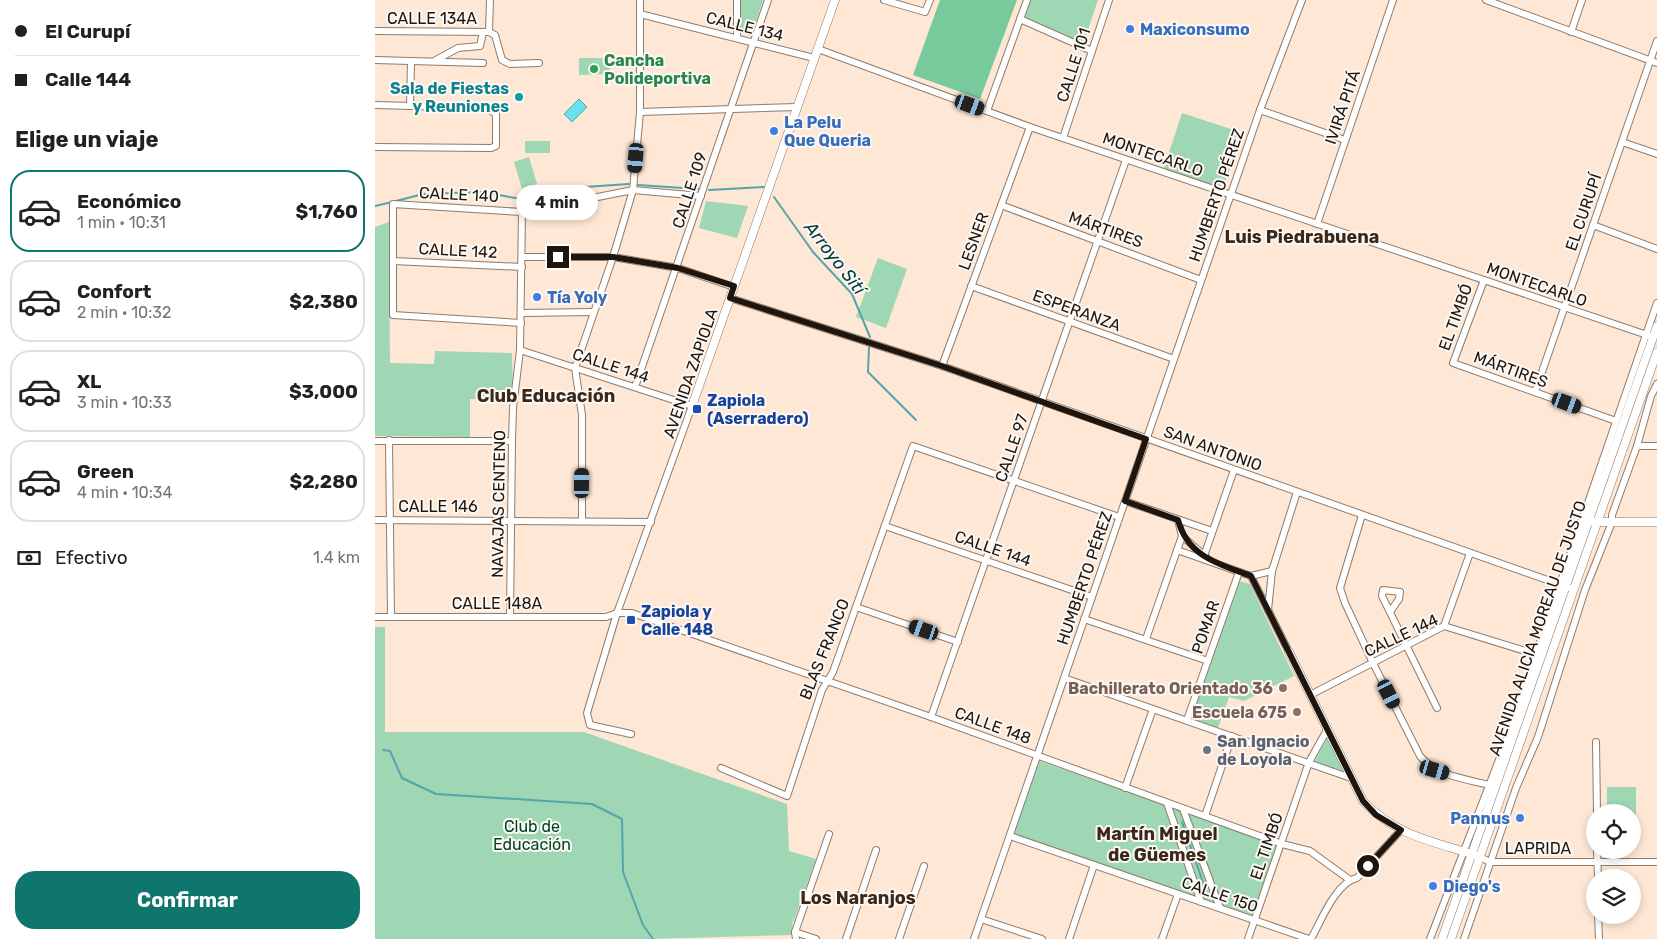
<!DOCTYPE html>
<html lang="es">
<head>
<meta charset="utf-8">
<style>
  body { margin:0; font-family:Rubik,sans-serif; background:#f6f6f6; color:#202124; height:100vh; display:flex; flex-direction:column; font-size:19px; white-space:nowrap }
  * { box-sizing:border-box; margin:0 }
  p { font-size:16px; color:#757577 }
  .icon { flex:none; width:28px; height:28px; fill:none; stroke:currentColor; stroke-width:2; stroke-linecap:round; stroke-linejoin:round }
  .map { position:relative; flex:1; overflow:hidden }
  .sheet { display:flex; flex-direction:column; background:#fff; width:375px }
  .sheet>* { flex:none }
  .hud { display:grid; align-content:center; height:110px; padding:0 15px; background:#fff }
  .buttons { position:absolute; left:1211px; top:804px; display:grid; gap:10px }
  .buttons a { display:grid; place-items:center; width:55px; height:55px; border-radius:50%; background:#fff; box-shadow:0 2px 8px #0003; font-size:25px }
  .end { position:absolute; width:22px; height:22px; margin:-11px; border:6px solid #1d150e; background:#fff; box-shadow:0 0 0 2px #fff }
  .from { border-radius:50% }
  .bubble { position:absolute; height:35px; border-radius:18px; background:#fff; box-shadow:0 2px 8px #0003; font-size:16px; font-weight:700; line-height:35px; text-align:center }
  .car { position:absolute; width:15px; height:30px; margin:-15px -8px; border-radius:6px; box-shadow:0 0 4px 1px #0007; background:linear-gradient(#222 24%,#8ab4d8 0 40%,#222 0 76%,#8ab4d8 0 86%,#222 0) }
  .hud b { display:flex; align-items:center; gap:18px; height:48px; font-size:19px }
  .hud b+b { border-top:1px solid #e0e0e0 }
  .hud i { width:12px; height:12px; background:#202124 }
  ul { padding:0; list-style:none }
  li { display:flex; align-items:center; gap:15px; height:82px; margin:0 10px 8px; padding:0 5px; border:2px solid #e0e0e0; border-radius:20px }
  li div { flex:1 }
  li b { display:block; font-size:19px }
  li em { font-style:normal; font-weight:700 }
  li.on { border-color:#0f766e }
  li>.icon { width:45px; height:45px; stroke-width:1.5 }
  h2 { padding:0 15px; font-size:22px; line-height:60px }
  .pay { display:flex; align-items:center; gap:12px; height:55px; padding:0 15px; font-size:19px }
  .pay p { margin-inline-start:auto }
  .primary-button { display:flex; gap:10px; margin-top:auto; padding:10px 15px }
  .primary-button a { flex:1; height:58px; border-radius:20px; background:#0f766e; color:#fff; font-size:20px; font-weight:700; line-height:58px; text-align:center }
  main { display:flex; flex:1; min-height:0 }
  .map>svg:first-child { display:block }
  .green { fill:#9fd7b5 }
  .forest { fill:#77ca9b }
  .water { fill:#6ce1ee; stroke:#54a4ab }
  .lines { fill:none; stroke-linecap:round; stroke-linejoin:round }
  .stream { stroke:#54a4ab; stroke-width:2 }
  .minor-casing { stroke:#907b6a; stroke-width:8 }
  .major-casing { stroke:#907b6a; stroke-width:9 }
  .minor { stroke:#fff; stroke-width:6 }
  .major { stroke:#fff; stroke-width:8 }
  .route { stroke:#1d150e; stroke-width:6 }
  .shop-dot { fill:#3f7fe0; stroke:#fdf8f4; stroke-width:2 }
  .leisure-dot { fill:#2e9e5b; stroke:#fdf8f4; stroke-width:2 }
  .culture-dot { fill:#0f9aa8; stroke:#fdf8f4; stroke-width:2 }
  .transit-dot { fill:#1a4fb4; stroke:#fdf8f4; stroke-width:2 }
  .education-dot { fill:#8d6e63; stroke:#fdf8f4; stroke-width:2 }
  .worship-dot { fill:#6b7280; stroke:#fdf8f4; stroke-width:2 }
  .labels { text-anchor:middle; stroke-width:4; stroke-linejoin:round; paint-order:stroke }
  .street-label { font-size:16px; fill:#1d150e; stroke:#fdf8f4 }
  .shop-label { font-size:16px; font-weight:bold; fill:#366cbe; stroke:#fdf8f4; text-anchor:start }
  .leisure-label { font-size:16px; font-weight:bold; fill:#27864d; stroke:#fdf8f4; text-anchor:start }
  .culture-label { font-size:16px; font-weight:bold; fill:#0d838f; stroke:#fdf8f4; text-anchor:end }
  .transit-label { font-size:16px; font-weight:bold; fill:#164399; stroke:#fdf8f4; text-anchor:start }
  .education-label { font-size:16px; font-weight:bold; fill:#785e54; stroke:#fdf8f4; text-anchor:end }
  .worship-label { font-size:16px; font-weight:bold; fill:#5b616d; stroke:#fdf8f4; text-anchor:start }
  .park-label { font-size:16px; fill:#004628; stroke:#fdf8f4 }
  .neighbourhood-label { font-size:18px; font-weight:bold; fill:#3a291a; stroke:#fdf8f4 }
  .water-label { font-size:18px; font-style:italic; fill:#003b40; stroke:#fdf8f4 }
</style>
</head>
<body>
<main>
<section class="sheet">
<div class="hud">
<b><i class="from"></i>El Curupí</b>
<b><i></i>Calle 144</b>
</div>
<h2>Elige un viaje</h2>
<ul>
<li class="on"><svg class="icon" aria-label="car" viewBox="0 0 24 24"><path d="M5 17H2v-5l4-1 3-4h7l3 4 3 1v5h-3M9 17h6M6 11h13"/><circle cx="7" cy="17" r="2"/><circle cx="17" cy="17" r="2"/></svg><div><b>Económico</b><p>1 min · 10:31</p></div><em>$1,760</em></li>
<li><svg class="icon" aria-label="car" viewBox="0 0 24 24"><path d="M5 17H2v-5l4-1 3-4h7l3 4 3 1v5h-3M9 17h6M6 11h13"/><circle cx="7" cy="17" r="2"/><circle cx="17" cy="17" r="2"/></svg><div><b>Confort</b><p>2 min · 10:32</p></div><em>$2,380</em></li>
<li><svg class="icon" aria-label="car" viewBox="0 0 24 24"><path d="M5 17H2v-5l4-1 3-4h7l3 4 3 1v5h-3M9 17h6M6 11h13"/><circle cx="7" cy="17" r="2"/><circle cx="17" cy="17" r="2"/></svg><div><b>XL</b><p>3 min · 10:33</p></div><em>$3,000</em></li>
<li><svg class="icon" aria-label="car" viewBox="0 0 24 24"><path d="M5 17H2v-5l4-1 3-4h7l3 4 3 1v5h-3M9 17h6M6 11h13"/><circle cx="7" cy="17" r="2"/><circle cx="17" cy="17" r="2"/></svg><div><b>Green</b><p>4 min · 10:34</p></div><em>$2,280</em></li>
</ul>
<div class="pay"><svg class="icon" aria-label="cash" viewBox="0 0 24 24"><path d="M3 7h18v10H3z"/><circle cx="12" cy="12" r="2"/></svg>Efectivo<p>1.4 km</p></div>
<div class="primary-button"><a>Confirmar</a></div>
</section>
<div class="map">
<svg width="1282" height="939" viewBox="0 0 1282 939">
  <rect width="100%" height="100%" fill="#fee7d4"/>
  <g class="green">
    <path d="M365,0H388L376,36L365,33Z"/>
    <path d="M651,0H723L708,44L643,19Z"/>
    <path d="M204,58H235V74L204,75Z"/>
    <path d="M807,113L868,133L849,185L842,187L789,168Z"/>
    <rect x="150" y="141" width="25" height="12"/>
    <path d="M154,157L162,184L147,189L139,162Z"/>
    <path d="M331,201L373,206L362,238L324,228Z"/>
    <path d="M14,222L15,363L59,364L60,351L137,353L138,399H95V437L0,436V227Z"/>
    <path d="M503,258L532,269L511,328L481,317Z"/>
    <path d="M864,581L875,584L919,676L869,701L854,697L843,728L816,718Z"/>
    <path d="M0,627H10V732H209L412,804L414,851L441,859L418,923L417,916L418,935L276,939H0Z"/>
    <path d="M954,735L973,775L938,764Z"/>
    <path d="M664,761L905,844L879,917L638,834Z"/>
    <path d="M1232,787H1261V834H1258V812H1232Z"/>
  </g>
  <path class="forest" d="M565,0H642L605,99L538,75Z"/>
  <path class="water" d="M204,99L212,107L197,122L189,114Z"/>
  <g class="lines">
    <g class="stream">
      <path d="M263,185L324,189"/>
      <path d="M334,190L389,187"/>
      <path d="M399,197L438,252L477,294L495,337"/>
      <path d="M21,201L48,194L107,192L140,198L210,187L254,184"/>
      <path d="M0,206L17,202"/>
      <path d="M494,347L493,372L541,420"/>
      <path d="M8,750L15,751L27,778L61,794L217,804L247,819L248,872L268,925L278,939"/>
      <path d="M807,822L831,891"/>
    </g>
    <defs>
      <g id="minor">
        <path d="M509,0L550,12L555,0"/>
        <path d="M1111,0L1282,63"/>
        <path d="M265,14L439,58"/>
        <path d="M645,19L717,51"/>
        <path d="M0,31L114,32L120,35L127,60L135,64L164,63"/>
        <path d="M114,32L115,0"/>
        <path d="M1196,32L1207,0"/>
        <path d="M362,38V0"/>
        <path d="M443,49L655,127L1278,337"/>
        <path d="M0,60L108,63"/>
        <path d="M61,60L83,48L105,46L108,32"/>
        <path d="M0,105L112,108L121,114V146L116,148L0,147"/>
        <path d="M35,106L36,61"/>
        <path d="M885,110L970,140"/>
        <path d="M612,111L652,0"/>
        <path d="M265,112L422,107"/>
        <path d="M688,138L734,0"/>
        <path d="M1247,142L1282,154"/>
        <path d="M626,205L826,280"/>
        <path d="M942,224L1018,0"/>
        <path d="M1218,225L1282,249"/>
        <path d="M147,257H238L303,268L359,287"/>
        <path d="M18,261L147,267"/>
        <path d="M1109,280L1078,363L1241,421"/>
        <path d="M596,286L799,359"/>
        <path d="M355,298L567,366L1195,588"/>
        <path d="M146,313L219,312"/>
        <path d="M146,323L18,315V204L147,212L258,190L326,196"/>
        <path d="M145,350L317,406L242,613L212,713L215,725L256,734"/>
        <path d="M567,366L655,127"/>
        <path d="M260,387L393,0"/>
        <path d="M1160,392L1282,41"/>
        <path d="M14,440L16,617"/>
        <path d="M0,441H137"/>
        <path d="M1262,446H1282"/>
        <path d="M750,501L837,531"/>
        <path d="M987,515L965,588L970,603L998,663L1045,756C1061,776 1091,779 1114,785"/>
        <path d="M0,520L276,522"/>
        <path d="M803,520L807,536L831,557"/>
        <path d="M207,521V415L200,368L238,257L258,190L265,112V0"/>
        <path d="M510,526L717,597"/>
        <path d="M802,550L876,576L897,571"/>
        <path d="M829,556L859,470"/>
        <path d="M876,576L914,652"/>
        <path d="M481,607L583,642"/>
        <path d="M893,610L897,571L922,492"/>
        <path d="M1015,612L1024,599L1025,592L1008,590L1007,596L1062,708"/>
        <path d="M0,617H231L242,613H257L556,717L907,844L935,851L975,880"/>
        <path d="M135,617L137,441L138,408L145,350L147,212"/>
        <path d="M709,619L833,661"/>
        <path d="M1069,626L1095,553"/>
        <path d="M771,639L807,536"/>
        <path d="M689,678L976,778"/>
        <path d="M935,695L1069,626L1160,654"/>
        <path d="M556,717L751,160"/>
        <path d="M812,720L864,572"/>
        <path d="M1221,742L1222,812"/>
        <path d="M346,768L412,796L447,690L458,672L538,446L744,517"/>
        <path d="M750,788L778,709"/>
        <path d="M792,803L826,902"/>
        <path d="M808,809L845,908"/>
        <path d="M830,816L857,736"/>
        <path d="M635,836L934,939"/>
        <path d="M1222,850L1223,878"/>
        <path d="M1105,857L1115,862H1282"/>
        <path d="M1223,915L1224,939"/>
        <path d="M606,919L667,939"/>
        <path d="M420,932L441,939"/>
        <path d="M421,939L420,932L454,834"/>
        <path d="M471,939L501,850"/>
        <path d="M524,939L549,866"/>
        <path d="M599,939L885,110L927,0"/>
        <path d="M694,939L719,865"/>
        <path d="M787,939L803,894"/>
        <path d="M873,939L934,762L952,730"/>
        <path d="M936,939C946,921 961,882 982,878L1026,830"/>
        <path d="M1055,939L1127,752L1282,303"/>
        <path d="M1089,939L1141,788L1163,737L1210,590L1237,522V515L1262,446L1276,396L1282,384"/>
      </g>
      <g id="major">
        <path d="M317,406L460,0"/>
        <path d="M1219,522H1282"/>
        <path d="M914,652L988,801C1021,836 1057,841 1100,855"/>
        <path d="M1067,939L1282,326"/>
        <path d="M1076,939L1282,352"/>
      </g>
    </defs>
    <use href="#minor" class="minor-casing"/>
    <use href="#major" class="major-casing"/>
    <use href="#minor" class="minor"/>
    <use href="#major" class="major"/>
  </g>
  <g class="lines">
    <path class="route" d="M183,257H238L303,268L359,286L355,298L567,366L771,439L750,501L803,520C813,557 844,564 876,576L988,801L1001,815L1026,830L993,866"/>
  </g>
  <g class="shop-dot">
    <circle cx="755" cy="29" r="5"/>
    <circle cx="399" cy="131" r="5"/>
    <circle cx="162" cy="297" r="5"/>
    <circle cx="1145" cy="818" r="5"/>
    <circle cx="1058" cy="886" r="5"/>
  </g>
  <circle class="leisure-dot" cx="219" cy="69" r="5"/>
  <circle class="culture-dot" cx="144" cy="97" r="5"/>
  <g class="transit-dot">
    <rect x="317" y="404" width="10" height="10" rx="2.5"/>
    <rect x="251" y="615" width="10" height="10" rx="2.5"/>
  </g>
  <g class="education-dot">
    <circle cx="908" cy="688" r="5"/>
    <circle cx="922" cy="712" r="5"/>
  </g>
  <circle class="worship-dot" cx="832" cy="750" r="5"/>
  <g class="labels">
    <g class="street-label">
      <text x="57" y="24">CALLE 134A</text>
      <text transform="translate(370 26) rotate(14)" y="6">CALLE 134</text>
      <text transform="translate(698 65) rotate(-72)" y="6">CALLE 101</text>
      <text transform="translate(967 107) rotate(-71)" y="6">IVIRÁ PITÁ</text>
      <text transform="translate(778 154) rotate(19)" y="6">MONTECARLO</text>
      <text transform="translate(314 190) rotate(-72)" y="6">CALLE 109</text>
      <text transform="translate(84 194) rotate(3)" y="6">CALLE 140</text>
      <text transform="translate(841 195) rotate(-71)" y="6">HUMBERTO PÉREZ</text>
      <text transform="translate(1208 212) rotate(-71)" y="6">EL CURUPÍ</text>
      <text transform="translate(731 229) rotate(20)" y="6">MÁRTIRES</text>
      <text transform="translate(598 241) rotate(-70)" y="6">LESNER</text>
      <text transform="translate(83 250) rotate(3)" y="6">CALLE 142</text>
      <text transform="translate(1162 284) rotate(19)" y="6">MONTECARLO</text>
      <text transform="translate(702 310) rotate(20)" y="6">ESPERANZA</text>
      <text transform="translate(1080 317) rotate(-70)" y="6">EL TIMBÓ</text>
      <text transform="translate(236 365) rotate(18)" y="6">CALLE 144</text>
      <text transform="translate(1136 369) rotate(20)" y="6">MÁRTIRES</text>
      <text transform="translate(315 373) rotate(-71)" y="6">AVENIDA ZAPIOLA</text>
      <text transform="translate(636 448) rotate(-71)" y="6">CALLE 97</text>
      <text transform="translate(838 448) rotate(20)" y="6">SAN ANTONIO</text>
      <text transform="translate(123 504) rotate(-89)" y="6">NAVAJAS CENTENO</text>
      <text x="63" y="512">CALLE 146</text>
      <text transform="translate(618 548) rotate(19)" y="6">CALLE 144</text>
      <text transform="translate(709 578) rotate(-71)" y="6">HUMBERTO PÉREZ</text>
      <text x="122" y="609">CALLE 148A</text>
      <text transform="translate(830 627) rotate(-71)" y="6">POMAR</text>
      <text transform="translate(1162 628) rotate(-71)" y="6">AVENIDA ALICIA MOREAU DE JUSTO</text>
      <text transform="translate(1026 635) rotate(-25)" y="6">CALLE 144</text>
      <text transform="translate(449 649) rotate(-68)" y="6">BLAS FRANCO</text>
      <text transform="translate(618 725) rotate(20)" y="6">CALLE 148</text>
      <text transform="translate(891 846) rotate(-71)" y="6">EL TIMBÓ</text>
      <text x="1163" y="854">LAPRIDA</text>
      <text transform="translate(845 894) rotate(19)" y="6">CALLE 150</text>
    </g>
    <g class="shop-label">
      <text x="765" y="35">Maxiconsumo</text>
      <text x="409" y="128">La Pelu<tspan x="409" dy="18">Que Queria</tspan></text>
      <text x="172" y="303">Tía Yoly</text>
      <text x="1135" y="824" text-anchor="end">Pannus</text>
      <text x="1068" y="892">Diego's</text>
    </g>
    <g class="leisure-label">
      <text x="229" y="66">Cancha<tspan x="229" dy="18">Polideportiva</tspan></text>
    </g>
    <g class="culture-label">
      <text x="134" y="94">Sala de Fiestas<tspan x="134" dy="18">y Reuniones</tspan></text>
    </g>
    <g class="transit-label">
      <text x="332" y="406">Zapiola<tspan x="332" dy="18">(Aserradero)</tspan></text>
      <text x="266" y="617">Zapiola y<tspan x="266" dy="18">Calle 148</tspan></text>
    </g>
    <g class="education-label">
      <text x="898" y="694">Bachillerato Orientado 36</text>
      <text x="912" y="718">Escuela 675</text>
    </g>
    <g class="worship-label">
      <text x="842" y="747">San Ignacio<tspan x="842" dy="18">de Loyola</tspan></text>
    </g>
    <g class="park-label">
      <text x="157" y="832">Club de<tspan x="157" dy="18">Educación</tspan></text>
    </g>
    <g class="neighbourhood-label">
      <text x="927" y="243">Luis Piedrabuena</text>
      <text x="171" y="402">Club Educación</text>
      <text x="782" y="840">Martín Miguel<tspan x="782" dy="21">de Güemes</tspan></text>
      <text x="483" y="904">Los Naranjos</text>
    </g>
    <g class="water-label">
      <text transform="translate(460 258) rotate(52)" y="6">Arroyo Sití</text>
    </g>
  </g>
</svg>
<div class="buttons">
<a><svg class="icon" aria-label="locate" viewBox="0 0 24 24"><circle cx="12" cy="12" r="6"/><path d="M12 2v4M12 18v4M2 12h4M18 12h4"/></svg></a>
<a><svg class="icon" aria-label="layers" viewBox="0 0 24 24"><path d="M12 4l9 5-9 5-9-5zM3 14l9 5 9-5"/></svg></a>
</div>
<i class="end from" style="left:993px;top:866px"></i>
<i class="end" style="left:183px;top:257px"></i>
<div class="bubble" style="left:141px;top:185px;width:82px">4 min</div>
<i class="car" style="left:595px;top:105px;rotate:110deg"></i>
<i class="car" style="left:261px;top:158px;rotate:185deg"></i>
<i class="car" style="left:1192px;top:403px;rotate:110deg"></i>
<i class="car" style="left:207px;top:483px;rotate:1deg"></i>
<i class="car" style="left:549px;top:630px;rotate:289deg"></i>
<i class="car" style="left:1014px;top:694px;rotate:153deg"></i>
<i class="car" style="left:1060px;top:770px;rotate:106deg"></i>
</div>
</main>
</body>
</html>
